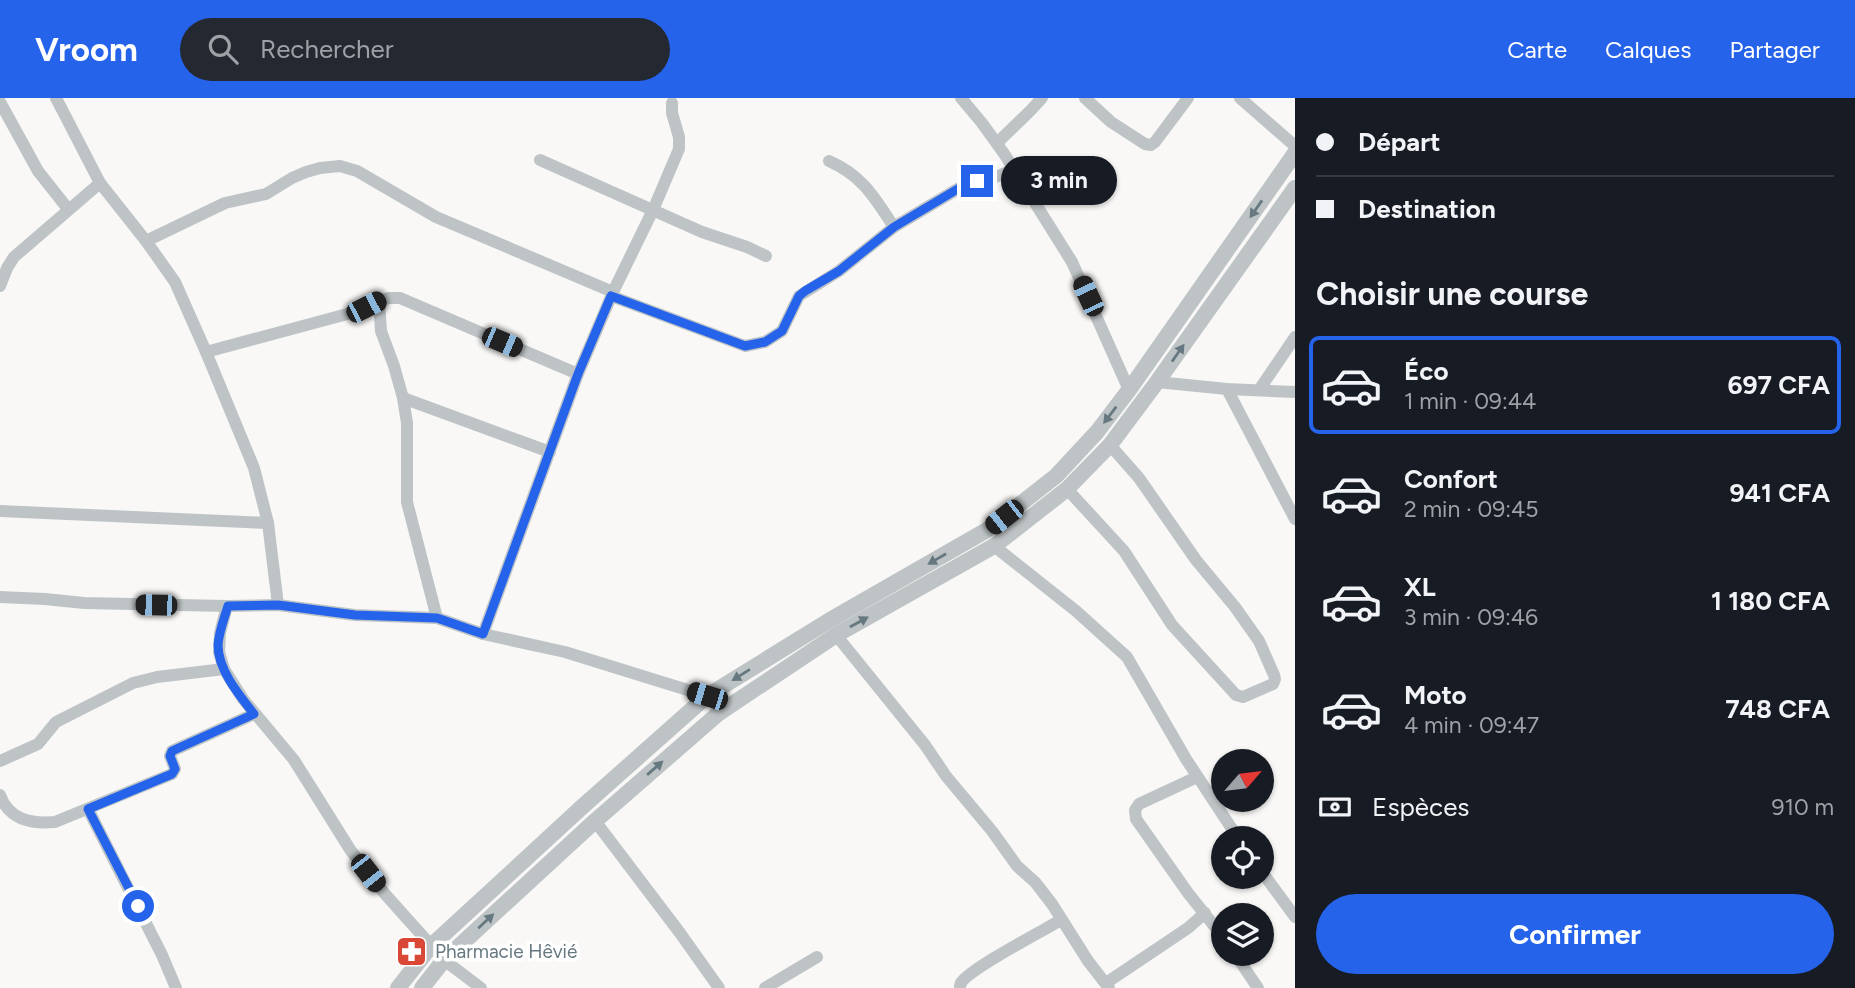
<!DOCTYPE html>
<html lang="fr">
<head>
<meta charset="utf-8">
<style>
  body { margin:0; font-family:Figtree,sans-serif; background:#242831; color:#f1f3f6; height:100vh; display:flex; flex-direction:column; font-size:26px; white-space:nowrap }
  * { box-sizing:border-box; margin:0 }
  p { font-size:23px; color:#9ea1a6 }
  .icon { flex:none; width:38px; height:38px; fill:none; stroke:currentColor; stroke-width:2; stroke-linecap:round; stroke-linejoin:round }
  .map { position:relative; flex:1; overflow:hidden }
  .sheet { display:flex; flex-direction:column; background:#171b24; width:560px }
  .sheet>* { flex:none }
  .top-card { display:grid; align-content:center; height:154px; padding:0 21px; background:#171b24 }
  .needle { width:46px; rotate:62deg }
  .controls { position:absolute; left:1211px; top:651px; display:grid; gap:14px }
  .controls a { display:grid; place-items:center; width:63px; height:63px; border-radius:50%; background:#171b24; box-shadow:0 2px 5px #0004; font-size:35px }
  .end { position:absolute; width:32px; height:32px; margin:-16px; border:9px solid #2563eb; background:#fff; box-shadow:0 0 0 4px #fff }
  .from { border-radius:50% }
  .bubble { position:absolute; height:49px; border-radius:24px; background:#171b24; box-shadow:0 2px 5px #0004; font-size:23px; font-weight:700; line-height:49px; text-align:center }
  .car { position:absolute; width:21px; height:42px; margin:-21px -10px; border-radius:9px; box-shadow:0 0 5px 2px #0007; background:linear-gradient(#222 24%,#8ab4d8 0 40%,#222 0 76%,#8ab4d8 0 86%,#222 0) }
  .top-card b { display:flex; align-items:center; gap:24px; height:66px; font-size:26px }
  .top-card b+b { border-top:2px solid #363941 }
  .top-card i { width:18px; height:18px; background:#f1f3f6 }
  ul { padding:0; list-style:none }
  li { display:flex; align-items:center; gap:21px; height:98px; margin:0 14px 10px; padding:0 7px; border:4px solid transparent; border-radius:10px }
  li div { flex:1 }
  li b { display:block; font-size:26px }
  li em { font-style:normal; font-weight:700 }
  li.active { border-color:#2563eb }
  li>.icon { width:63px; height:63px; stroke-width:1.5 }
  h2 { padding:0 21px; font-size:32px; line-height:84px }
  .pay { display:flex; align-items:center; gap:18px; height:77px; padding:0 21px; font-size:26px }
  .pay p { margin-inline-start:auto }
  .primary-button { display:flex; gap:14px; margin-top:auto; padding:14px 21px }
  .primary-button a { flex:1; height:80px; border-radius:42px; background:#2563eb; color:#fff; font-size:28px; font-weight:700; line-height:80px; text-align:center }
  header { display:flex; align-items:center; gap:42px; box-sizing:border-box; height:98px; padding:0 35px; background:#2563eb; color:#fff }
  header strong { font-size:33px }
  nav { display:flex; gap:38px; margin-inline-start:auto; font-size:24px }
  .search { width:490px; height:63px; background:#242831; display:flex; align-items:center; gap:18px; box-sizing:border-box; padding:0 24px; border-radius:38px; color:#9ea1a6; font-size:26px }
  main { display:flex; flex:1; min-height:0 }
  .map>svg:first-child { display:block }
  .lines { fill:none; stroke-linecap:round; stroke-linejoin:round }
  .minor { stroke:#bec4c6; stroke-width:12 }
  .tertiary { stroke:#bec4c6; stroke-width:16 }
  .oneway { fill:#667880 }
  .route { stroke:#2563eb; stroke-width:9 }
  .labels { text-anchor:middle; stroke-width:7; stroke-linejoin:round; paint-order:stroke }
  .poi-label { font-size:19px; fill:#667880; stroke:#fff; text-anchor:start }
</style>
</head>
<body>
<header>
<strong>Vroom</strong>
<div class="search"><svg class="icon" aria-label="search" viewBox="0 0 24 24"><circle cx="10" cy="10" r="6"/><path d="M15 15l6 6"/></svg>Rechercher</div>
<nav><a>Carte</a><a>Calques</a><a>Partager</a></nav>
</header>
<main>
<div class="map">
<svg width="1295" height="890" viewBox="0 0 1295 890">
  <rect width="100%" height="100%" fill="#f9f8f7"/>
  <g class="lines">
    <g class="minor">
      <path d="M56,0L100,85L146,143L175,184L206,254L254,370L268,425L278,507"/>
      <path d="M961,0L982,25L1005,57L1072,164L1129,292"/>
      <path d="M1085,0L1111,24L1145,46L1151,47L1155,44L1188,0"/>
      <path d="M1240,0L1295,48"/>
      <path d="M0,4L38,73L68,111"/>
      <path d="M997,45L1031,12L1042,0"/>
      <path d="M540,62L702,134L747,149L766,158"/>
      <path d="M829,63C863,78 874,99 894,129"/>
      <path d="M146,143L225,105L266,96L292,80L306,74L320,70L340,68L357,73L436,119L613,194"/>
      <path d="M0,188L7,170L14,159L100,85"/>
      <path d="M611,198L745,248L765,244L782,233L799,198L839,173L894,129L961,89L993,80L1015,71"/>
      <path d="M379,203L381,233L394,268L403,300L407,325V404L437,520"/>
      <path d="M206,254L351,215L388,200H400L578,276"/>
      <path d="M1157,284L1227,291L1295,294"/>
      <path d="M1227,291L1295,421"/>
      <path d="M1259,292L1295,239"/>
      <path d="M403,300L550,354"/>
      <path d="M1067,391L1124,453L1172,527L1236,597L1243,599L1273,586L1275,581L1274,577L1259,543L1235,509L1196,462L1139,380L1110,347"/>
      <path d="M0,413L268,425"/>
      <path d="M994,448L1076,513L1127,559L1186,661L1238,740"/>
      <path d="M0,499L45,501L84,505L227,508L278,507L355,517L437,520L483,536L565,554L707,598"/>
      <path d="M227,508L220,535L219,554L224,571L243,601L294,662L351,753L385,796L444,862L481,890"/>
      <path d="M483,536L578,276L613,194L653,112L679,51V39L672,15V5"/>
      <path d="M836,537L925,647L946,678L992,733L1017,768L1035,784L1052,806L1088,863L1109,890"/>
      <path d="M0,663L38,646L56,624L133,585L157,579L224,571"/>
      <path d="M1197,679L1139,706L1135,712L1136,721L1188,795L1223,839"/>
      <path d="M0,697C9,722 31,726 55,724L172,676L175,671L170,658L172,653L254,616"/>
      <path d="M88,711L162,857L176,890"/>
      <path d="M595,723L680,835L719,890"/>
      <path d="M1262,774L1295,819"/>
      <path d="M1235,856L1258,890"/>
      <path d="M1106,885L1188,830L1205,815"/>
      <path d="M765,890L817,859"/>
      <path d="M960,890C960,888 960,886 961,885C969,871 1044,832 1061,822"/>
    </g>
    <g class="tertiary">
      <path d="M398,890L431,848L582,709L707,598L830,522L987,432L1056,378L1097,334L1129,292L1295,55"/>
      <path d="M422,890L444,862L595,723L719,615L836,537L994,448L1067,391L1110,347L1157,284L1295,90"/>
    </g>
  </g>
  <defs><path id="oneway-solid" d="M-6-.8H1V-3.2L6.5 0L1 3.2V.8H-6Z" transform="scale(1.75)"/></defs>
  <g class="oneway">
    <use href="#oneway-solid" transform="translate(1256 111) rotate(125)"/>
    <use href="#oneway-solid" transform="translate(1178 255) rotate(-55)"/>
    <use href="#oneway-solid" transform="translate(1110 317) rotate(127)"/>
    <use href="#oneway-solid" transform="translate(937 461) rotate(150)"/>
    <use href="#oneway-solid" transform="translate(859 524) rotate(-29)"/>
    <use href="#oneway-solid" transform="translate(741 577) rotate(148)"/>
    <use href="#oneway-solid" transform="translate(655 670) rotate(-41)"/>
    <use href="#oneway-solid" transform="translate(486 823) rotate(-43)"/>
  </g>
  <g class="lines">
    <path class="route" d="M138,808L88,711L172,676L175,671L170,658L172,653L254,616C239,597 218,572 218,547C219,533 224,521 228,508L278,507L355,517L437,520L483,536L578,276L611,198L745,248L765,244L782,233L799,198L805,193L839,173L894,129L961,89L977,83"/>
  </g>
  <defs>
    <symbol id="pharmacy-square" viewBox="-11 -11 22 22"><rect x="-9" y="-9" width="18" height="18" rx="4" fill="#d94736" stroke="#fff"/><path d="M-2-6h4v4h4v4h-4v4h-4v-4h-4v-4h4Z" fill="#fff"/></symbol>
  </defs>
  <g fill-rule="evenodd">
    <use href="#pharmacy-square" x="394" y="836" width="35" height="35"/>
  </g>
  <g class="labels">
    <g class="poi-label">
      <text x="435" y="860">Pharmacie Hêvié</text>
    </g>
  </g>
</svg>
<div class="controls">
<a><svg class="needle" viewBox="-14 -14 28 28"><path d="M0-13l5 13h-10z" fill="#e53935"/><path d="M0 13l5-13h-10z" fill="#9ea1a6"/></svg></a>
<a><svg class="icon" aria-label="locate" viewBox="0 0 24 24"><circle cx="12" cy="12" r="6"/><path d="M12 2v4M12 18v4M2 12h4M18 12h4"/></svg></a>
<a><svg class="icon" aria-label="layers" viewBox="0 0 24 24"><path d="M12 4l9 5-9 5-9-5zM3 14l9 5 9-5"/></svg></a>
</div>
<i class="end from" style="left:138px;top:808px"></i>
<i class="end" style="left:977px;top:83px"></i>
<div class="bubble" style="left:1001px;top:58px;width:116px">3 min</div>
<i class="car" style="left:1088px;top:198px;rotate:335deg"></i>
<i class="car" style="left:366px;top:209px;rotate:63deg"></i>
<i class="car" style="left:502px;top:244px;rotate:113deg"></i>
<i class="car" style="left:1004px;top:419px;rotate:232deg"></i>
<i class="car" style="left:156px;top:507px;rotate:271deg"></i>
<i class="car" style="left:707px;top:598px;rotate:287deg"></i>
<i class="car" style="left:368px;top:775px;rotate:142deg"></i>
</div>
<section class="sheet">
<div class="top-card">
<b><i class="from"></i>Départ</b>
<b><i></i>Destination</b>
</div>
<h2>Choisir une course</h2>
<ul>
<li class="active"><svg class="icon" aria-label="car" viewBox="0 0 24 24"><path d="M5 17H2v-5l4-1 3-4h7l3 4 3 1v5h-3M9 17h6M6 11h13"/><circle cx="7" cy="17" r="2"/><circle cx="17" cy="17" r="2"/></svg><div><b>Éco</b><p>1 min · 09:44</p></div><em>697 CFA</em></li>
<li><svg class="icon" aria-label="car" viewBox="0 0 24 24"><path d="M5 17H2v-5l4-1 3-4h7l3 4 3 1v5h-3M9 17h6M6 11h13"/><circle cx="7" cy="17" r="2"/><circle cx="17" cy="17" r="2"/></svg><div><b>Confort</b><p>2 min · 09:45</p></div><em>941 CFA</em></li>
<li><svg class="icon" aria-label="car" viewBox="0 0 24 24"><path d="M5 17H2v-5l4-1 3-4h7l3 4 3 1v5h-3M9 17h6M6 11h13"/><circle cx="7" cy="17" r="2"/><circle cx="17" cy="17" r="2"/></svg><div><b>XL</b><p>3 min · 09:46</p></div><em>1 180 CFA</em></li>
<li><svg class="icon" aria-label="car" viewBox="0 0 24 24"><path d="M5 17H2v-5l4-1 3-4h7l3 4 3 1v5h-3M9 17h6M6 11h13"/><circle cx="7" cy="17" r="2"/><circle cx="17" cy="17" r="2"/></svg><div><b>Moto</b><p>4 min · 09:47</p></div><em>748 CFA</em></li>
</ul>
<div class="pay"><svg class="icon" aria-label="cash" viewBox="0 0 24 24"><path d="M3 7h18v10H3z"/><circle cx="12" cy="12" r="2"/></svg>Espèces<p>910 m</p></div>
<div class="primary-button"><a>Confirmer</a></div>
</section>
</main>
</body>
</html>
